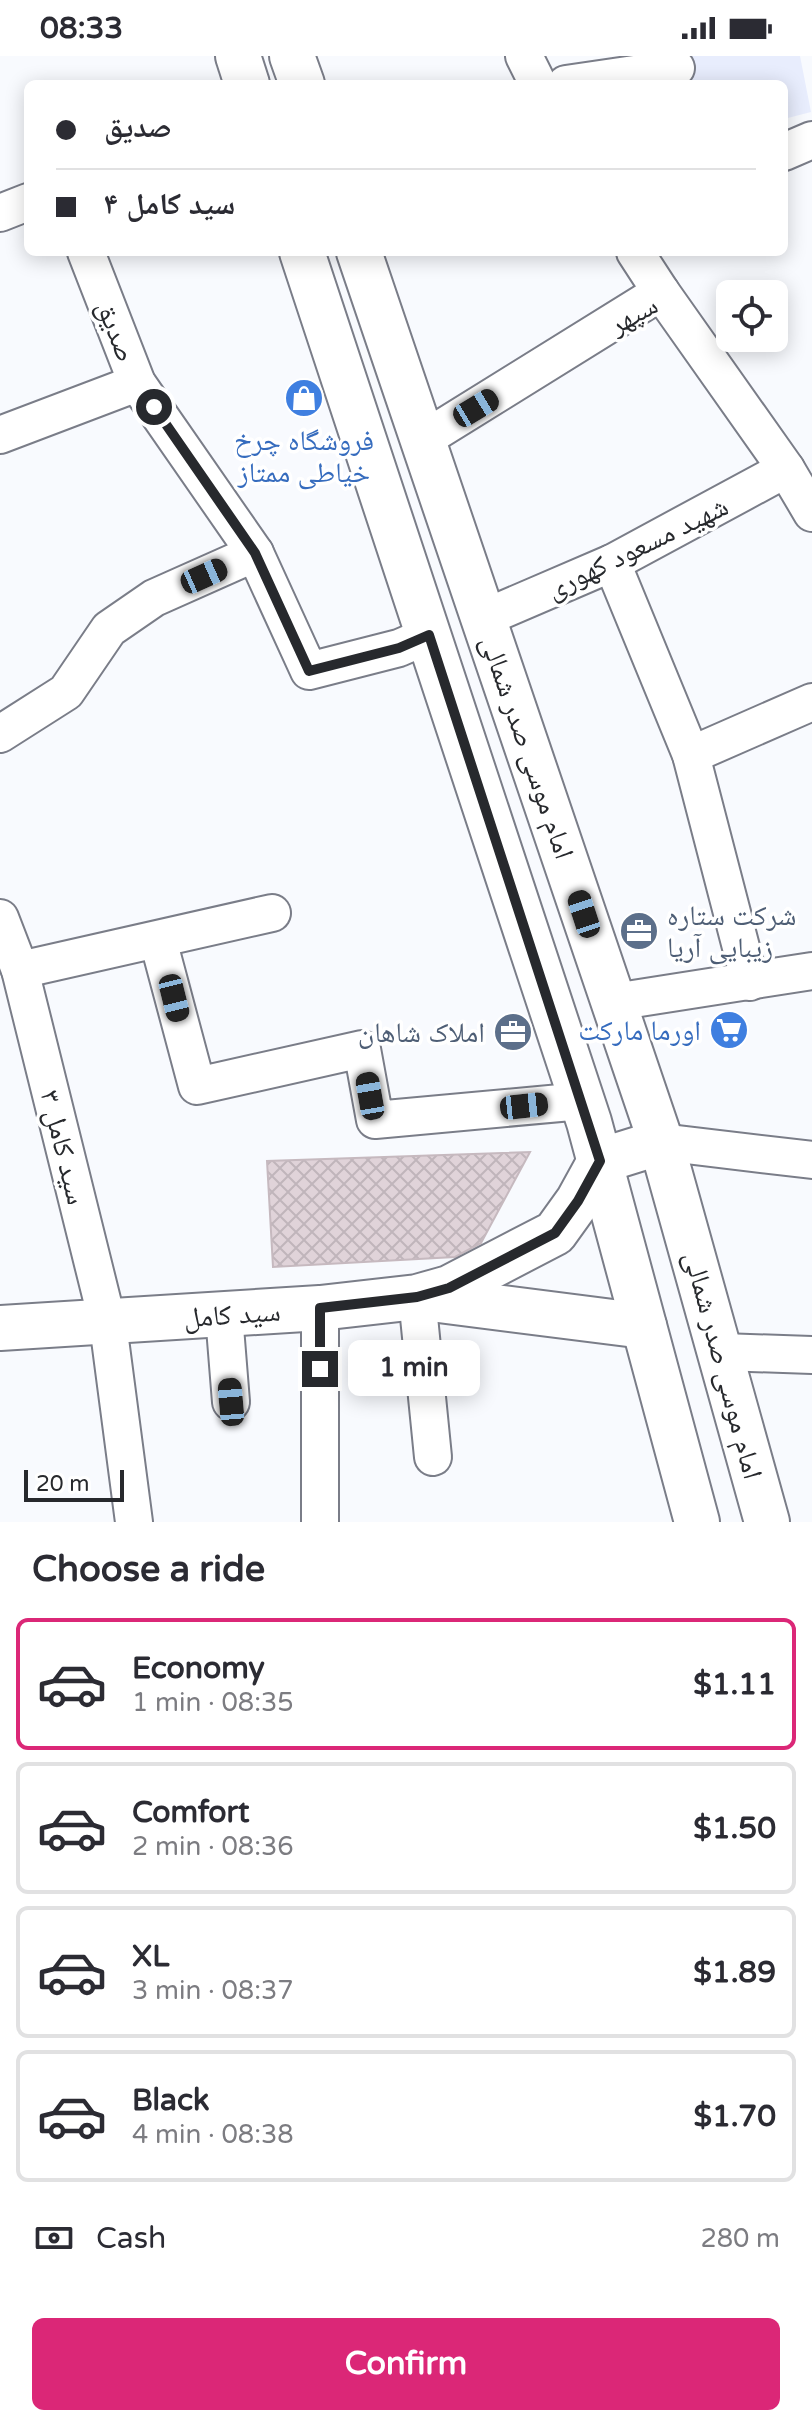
<!DOCTYPE html>
<html lang="en">
<head>
<meta charset="utf-8">
<style>
  body { margin:0; font-family:"Varela Round","Noto Naskh Arabic",sans-serif; background:#f7f7f7; color:#2b2b33; height:100vh; display:flex; flex-direction:column; font-size:30px; white-space:nowrap }
  * { box-sizing:border-box; margin:0 }
  p { font-size:26px; color:#7c7c81 }
  .icon { flex:none; width:44px; height:44px; fill:none; stroke:currentColor; stroke-width:2; stroke-linecap:round; stroke-linejoin:round }
  .map { position:relative; height:1466px; overflow:hidden }
  .panel { display:flex; flex-direction:column; background:#fff; flex:1 }
  .panel>* { flex:none }
  .top-card { position:absolute; left:24px; top:24px; width:764px; height:176px; border-radius:12px; box-shadow:0 4px 20px #0003; display:grid; align-content:center; height:176px; padding:0 32px; background:#fff }
  .buttons { position:absolute; left:716px; top:224px; display:grid; gap:16px }
  .buttons a { display:grid; place-items:center; width:72px; height:72px; border-radius:12px; background:#fff; box-shadow:0 4px 20px #0003; font-size:40px }
  .scale { position:absolute; left:24px; bottom:20px; width:100px; box-sizing:border-box; padding-left:8px; border:4px solid #27292d; border-top:0; font-size:22px; line-height:28px; white-space:nowrap; color:#27292d; -webkit-text-stroke:6px #fff; paint-order:stroke }
  .end { position:absolute; width:36px; height:36px; margin:-18px; border:10px solid #27292d; background:#fff; box-shadow:0 0 0 4px #fff }
  .from { border-radius:50% }
  .bubble { position:absolute; height:56px; border-radius:12px; background:#fff; box-shadow:0 4px 20px #0003; font-size:26px; font-weight:800; line-height:56px; text-align:center }
  .car { position:absolute; width:24px; height:48px; margin:-24px -12px; border-radius:10px; box-shadow:0 0 6px 2px #0007; background:linear-gradient(#222 24%,#8ab4d8 0 40%,#222 0 76%,#8ab4d8 0 86%,#222 0) }
  .top-card b { display:flex; align-items:center; gap:28px; height:76px; font-size:30px }
  .top-card b+b { border-top:2px solid #e1e1e2 }
  .top-card i { width:20px; height:20px; background:#2b2b33 }
  ul { padding:0; list-style:none }
  li { display:flex; align-items:center; gap:24px; height:132px; margin:0 16px 12px; padding:0 16px; border:4px solid #e1e1e2; border-radius:12px }
  li div { flex:1 }
  li b { display:block; font-size:30px }
  li em { font-style:normal; font-weight:800 }
  li.active { border-color:#db2777 }
  li>.icon { width:72px; height:72px; stroke-width:1.5 }
  h2 { padding:0 32px; font-size:36px; line-height:96px }
  .pay { display:flex; align-items:center; gap:20px; height:88px; padding:0 32px; font-size:30px }
  .pay p { margin-inline-start:auto }
  .button { display:flex; gap:16px; margin-top:auto; padding:16px 32px }
  .button a { flex:1; height:92px; border-radius:12px; background:#db2777; color:#fff; font-size:32px; font-weight:800; line-height:92px; text-align:center }
  .status { display:flex; justify-content:space-between; align-items:center; height:56px; padding:0 40px; background:#fff; direction:ltr }
  .status svg { height:22px; fill:currentColor }
  .map>svg:first-child { display:block }
  .built { fill:#e8edfd }
  .building { fill:url(#building-cross-hatch); stroke:#c6b9bf; stroke-width:2 }
  .lines { fill:none; stroke-linecap:round; stroke-linejoin:round }
  .minor-casing { stroke:#7a7d88; stroke-width:40 }
  .tertiary-casing { stroke:#7a7d88; stroke-width:48 }
  .secondary-casing { stroke:#7a7d88; stroke-width:48 }
  .minor { stroke:#fff; stroke-width:36 }
  .tertiary { stroke:#fff; stroke-width:44 }
  .secondary { stroke:#fff; stroke-width:44 }
  .route { stroke:#27292d; stroke-width:10 }
  .labels { text-anchor:middle; stroke-width:7; stroke-linejoin:round; paint-order:stroke }
  .street-label { font-size:28px; fill:#27292d; stroke:#fff }
  .shop-label { font-size:28px; fill:#366cbe; stroke:#fff }
  .service-label { font-size:28px; fill:#4e5e75; stroke:#fff; text-anchor:start }
</style>
</head>
<body>
<div class="status"><b>08:33</b><svg viewBox="0 0 49 12"><path d="M0 12V9h3v3zM5 12V6h3v6zM10 12V3h3v9zM15 12V0h3v12zM26 1h20v11H26zM47 4h2v5h-2z"/></svg></div>
<div class="map">
<svg width="812" height="1466" viewBox="0 0 812 1466">
  <defs>
    <pattern id="building-cross-hatch" width="8" height="8" patternUnits="userSpaceOnUse" patternTransform="scale(2)"><rect width="8" height="8" fill="#e0d3d9"/><path d="M0 0l8 8M0 8l8-8" fill="none" stroke="#c0b5bb"/></pattern>
  </defs>
  <rect width="100%" height="100%" fill="#f8fafe"/>
  <path class="built" d="M684,0H800L811,56L784,63V28H688Z"/>
  <path class="building" d="M530,1096L481,1187L455,1201L273,1211L267,1105Z"/>
  <g class="lines">
    <defs>
      <g id="minor">
        <path d="M524,0L538,28"/>
        <path d="M566,28L676,12"/>
        <path d="M784,96L812,84"/>
        <path d="M0,157L28,146"/>
        <path d="M86,196L137,327L255,497L309,615L399,592L429,579"/>
        <path d="M635,196L661,236"/>
        <path d="M0,379L137,327"/>
        <path d="M421,385L661,236L786,413L812,457"/>
        <path d="M612,507L691,699L750,926"/>
        <path d="M484,562L612,507L786,413"/>
        <path d="M0,678L66,636L109,573L154,542L255,497"/>
        <path d="M691,699L812,646"/>
        <path d="M0,862L20,914L108,1268L134,1466"/>
        <path d="M158,884L197,1030L362,993L375,1064L582,1045"/>
        <path d="M20,914L272,857"/>
        <path d="M614,946L812,915"/>
        <path d="M661,1086L812,1104"/>
        <path d="M417,1241L433,1401"/>
        <path d="M320,1252V1466"/>
        <path d="M224,1259L231,1346"/>
        <path d="M722,1296L812,1299"/>
      </g>
      <g id="tertiary">
        <path d="M423,1242L644,1270"/>
        <path d="M0,1272L320,1252L417,1241L449,1232L555,1177L578,1145L600,1105L661,1086"/>
      </g>
      <g id="secondary">
        <path d="M238,0L247,28"/>
        <path d="M292,0L302,28"/>
        <path d="M302,196L589,1066L697,1466"/>
        <path d="M359,196L661,1086L767,1466"/>
      </g>
    </defs>
    <use href="#minor" class="minor-casing"/>
    <use href="#tertiary" class="tertiary-casing"/>
    <use href="#secondary" class="secondary-casing"/>
    <use href="#minor" class="minor"/>
    <use href="#tertiary" class="tertiary"/>
    <use href="#secondary" class="secondary"/>
  </g>
  <g class="lines">
    <path class="route" d="M154,351L255,497L309,615L399,592L429,579L600,1105L578,1145L555,1177L449,1232L417,1241L320,1252V1313"/>
  </g>
  <defs>
    <symbol id="shop-disc" viewBox="-11 -11 22 22"><circle r="9.5" fill="#3f7fe0" stroke="#fff"/><path d="M-5-2.5h2.3a2.7 3.5 0 0 1 5.4 0H5L5.5 6h-11ZM-1.5-2.5h3a1.5 2.3 0 0 0-3 0Z" fill="#fff"/></symbol>
    <symbol id="office-disc" viewBox="-11 -11 22 22"><circle r="9.5" fill="#5c6f8a" stroke="#fff"/><path d="M-6-3h4V-5.5h4V-3h4V5H-6ZM-1-4.5V-3h2v-1.5ZM-6 0V1H6V0Z" fill="#fff"/></symbol>
    <symbol id="supermarket-disc" viewBox="-11 -11 22 22"><circle r="9.5" fill="#3f7fe0" stroke="#fff"/><path d="M-6-5.5h2.5l.6 2H6L4.5 2H-2.5L-4.4-4H-6ZM-1.5 3.2a1.3 1.3 0 1 0 .1 0ZM3 3.2a1.3 1.3 0 1 0 .1 0Z" fill="#fff"/></symbol>
  </defs>
  <g fill-rule="evenodd">
    <use href="#shop-disc" x="282" y="320" width="44" height="44"/>
    <use href="#office-disc" x="617" y="853" width="44" height="44"/>
    <use href="#supermarket-disc" x="707" y="952" width="44" height="44"/>
    <use href="#office-disc" x="491" y="954" width="44" height="44"/>
  </g>
  <g class="labels">
    <g class="street-label">
      <text transform="translate(633 258) rotate(-29)" y="10">سپهر</text>
      <text transform="translate(117 275) rotate(69)" y="10">صدیق</text>
      <text transform="translate(637 491) rotate(-26)" y="10">شهید مسعود کهوری</text>
      <text transform="translate(528 691) rotate(71)" y="10">امام موسی صدر شمالی</text>
      <text transform="translate(64 1091) rotate(76)" y="10">سید کامل ۳</text>
      <text transform="translate(232 1258) rotate(-4)" y="10">سید کامل</text>
      <text transform="translate(724 1309) rotate(75)" y="10">امام موسی صدر شمالی</text>
    </g>
    <g class="shop-label">
      <text x="304" y="394">فروشگاه چرخ<tspan x="304" dy="32">خیاطی ممتاز</tspan></text>
      <text x="701" y="984" text-anchor="end">اورما مارکت</text>
    </g>
    <g class="service-label">
      <text x="667" y="869">شرکت ستاره<tspan x="667" dy="32">زیبایی آریا</tspan></text>
      <text x="485" y="986" text-anchor="end">املاک شاهان</text>
    </g>
  </g>
</svg>
<div class="buttons">
<a><svg class="icon" aria-label="locate" viewBox="0 0 24 24"><circle cx="12" cy="12" r="6"/><path d="M12 2v4M12 18v4M2 12h4M18 12h4"/></svg></a>
</div>
<div class="scale">20 m</div>
<i class="end from" style="left:154px;top:351px"></i>
<i class="end" style="left:320px;top:1313px"></i>
<div class="bubble" style="left:348px;top:1284px;width:132px">1 min</div>
<i class="car" style="left:476px;top:352px;rotate:59deg"></i>
<i class="car" style="left:204px;top:520px;rotate:66deg"></i>
<i class="car" style="left:584px;top:858px;rotate:342deg"></i>
<i class="car" style="left:174px;top:942px;rotate:166deg"></i>
<i class="car" style="left:370px;top:1040px;rotate:350deg"></i>
<i class="car" style="left:524px;top:1050px;rotate:84deg"></i>
<i class="car" style="left:231px;top:1346px;rotate:355deg"></i>
<div class="top-card">
<b><i class="from"></i>صدیق</b>
<b><i></i>سید کامل ۴</b>
</div>
</div>
<section class="panel">
<h2>Choose a ride</h2>
<ul>
<li class="active"><svg class="icon" aria-label="car" viewBox="0 0 24 24"><path d="M5 17H2v-5l4-1 3-4h7l3 4 3 1v5h-3M9 17h6M6 11h13"/><circle cx="7" cy="17" r="2"/><circle cx="17" cy="17" r="2"/></svg><div><b>Economy</b><p>1 min · 08:35</p></div><em>$1.11</em></li>
<li><svg class="icon" aria-label="car" viewBox="0 0 24 24"><path d="M5 17H2v-5l4-1 3-4h7l3 4 3 1v5h-3M9 17h6M6 11h13"/><circle cx="7" cy="17" r="2"/><circle cx="17" cy="17" r="2"/></svg><div><b>Comfort</b><p>2 min · 08:36</p></div><em>$1.50</em></li>
<li><svg class="icon" aria-label="car" viewBox="0 0 24 24"><path d="M5 17H2v-5l4-1 3-4h7l3 4 3 1v5h-3M9 17h6M6 11h13"/><circle cx="7" cy="17" r="2"/><circle cx="17" cy="17" r="2"/></svg><div><b>XL</b><p>3 min · 08:37</p></div><em>$1.89</em></li>
<li><svg class="icon" aria-label="car" viewBox="0 0 24 24"><path d="M5 17H2v-5l4-1 3-4h7l3 4 3 1v5h-3M9 17h6M6 11h13"/><circle cx="7" cy="17" r="2"/><circle cx="17" cy="17" r="2"/></svg><div><b>Black</b><p>4 min · 08:38</p></div><em>$1.70</em></li>
</ul>
<div class="pay"><svg class="icon" aria-label="cash" viewBox="0 0 24 24"><path d="M3 7h18v10H3z"/><circle cx="12" cy="12" r="2"/></svg>Cash<p>280 m</p></div>
<div class="button"><a>Confirm</a></div>
</section>
</body>
</html>
